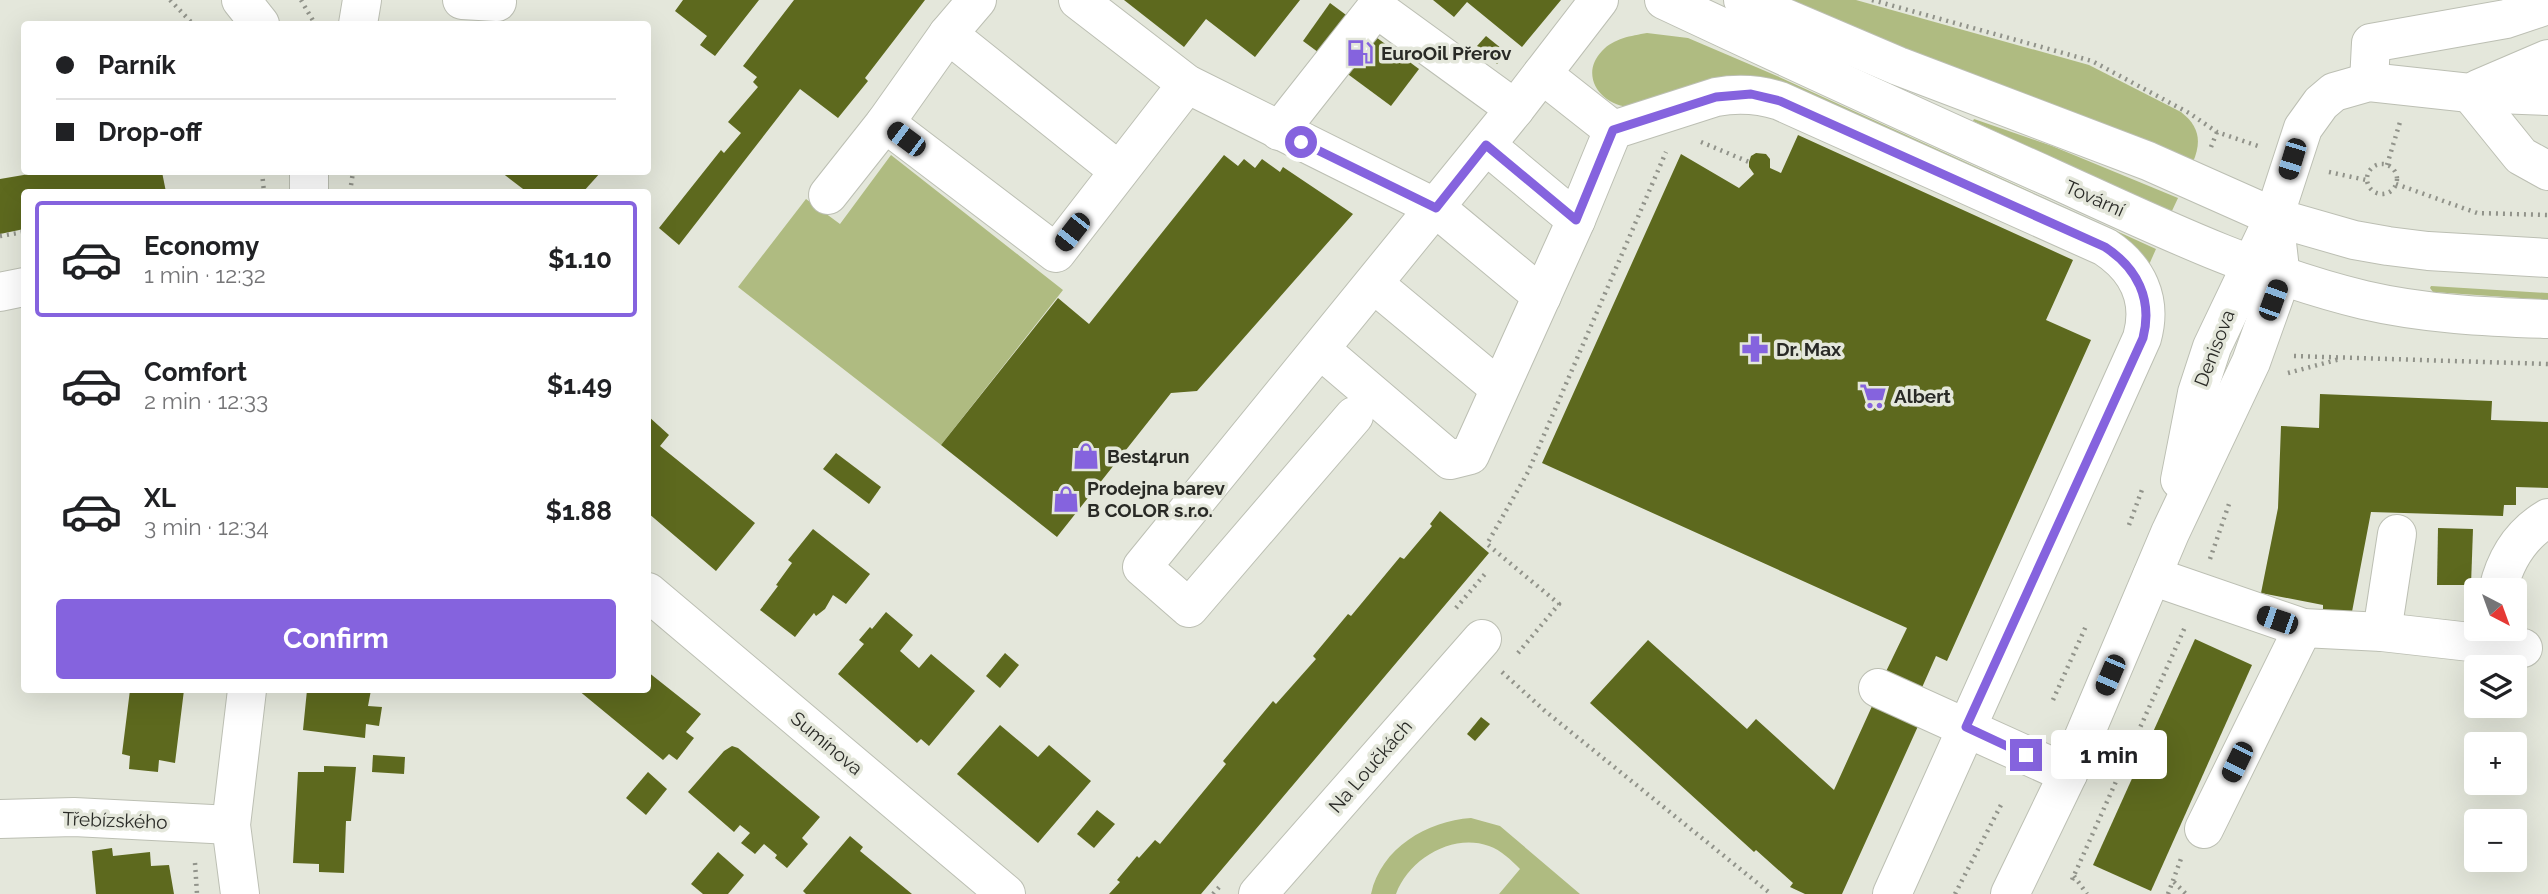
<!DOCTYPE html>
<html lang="en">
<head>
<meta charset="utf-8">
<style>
  body { margin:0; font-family:Raleway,sans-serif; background:#f2f2f2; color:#202124; height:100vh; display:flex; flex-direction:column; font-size:26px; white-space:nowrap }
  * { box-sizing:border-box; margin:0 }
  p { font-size:23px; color:#757577 }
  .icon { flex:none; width:38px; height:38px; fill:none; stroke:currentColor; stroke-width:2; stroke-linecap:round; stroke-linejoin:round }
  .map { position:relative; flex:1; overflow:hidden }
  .side { position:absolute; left:21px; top:189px; width:630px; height:504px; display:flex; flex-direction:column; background:#fff; border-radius:7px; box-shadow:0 7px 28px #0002 }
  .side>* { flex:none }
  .banner { position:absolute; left:21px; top:21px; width:630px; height:154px; border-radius:7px; box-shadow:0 7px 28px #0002; display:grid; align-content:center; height:154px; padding:0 35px; background:#fff }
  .needle { width:46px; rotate:139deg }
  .tools { position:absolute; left:2464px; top:578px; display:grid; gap:14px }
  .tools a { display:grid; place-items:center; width:63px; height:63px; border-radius:7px; background:#fff; box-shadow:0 7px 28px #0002; font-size:35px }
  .end { position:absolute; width:32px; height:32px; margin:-16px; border:9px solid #8563de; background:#fff; box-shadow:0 0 0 4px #fff }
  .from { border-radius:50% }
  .bubble { position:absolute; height:49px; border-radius:7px; background:#fff; box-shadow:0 7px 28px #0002; font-size:23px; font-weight:700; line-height:49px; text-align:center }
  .car { position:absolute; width:21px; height:42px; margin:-21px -10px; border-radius:9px; box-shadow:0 0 5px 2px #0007; background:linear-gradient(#222 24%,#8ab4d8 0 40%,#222 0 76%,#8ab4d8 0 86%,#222 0) }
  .banner b { display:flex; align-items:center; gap:24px; height:66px; font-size:26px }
  .banner b+b { border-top:2px solid #e0e0e0 }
  .banner i { width:18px; height:18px; background:#202124 }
  ul { padding:12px 0 0; list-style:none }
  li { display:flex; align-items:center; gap:21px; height:116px; margin:0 14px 10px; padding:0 21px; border:4px solid transparent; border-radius:7px }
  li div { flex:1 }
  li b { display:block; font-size:26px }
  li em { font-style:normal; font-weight:700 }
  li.current { border-color:#8563de }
  li>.icon { width:63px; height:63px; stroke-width:1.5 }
  .primary-button { display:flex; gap:14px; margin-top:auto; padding:14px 35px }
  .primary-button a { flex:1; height:80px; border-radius:7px; background:#8563de; color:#fff; font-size:28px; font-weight:700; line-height:80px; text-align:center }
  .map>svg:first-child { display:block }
  .green { fill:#afbb81 }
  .building { fill:#5d691e }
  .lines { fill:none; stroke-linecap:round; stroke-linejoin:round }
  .minor-casing { stroke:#bcbfb3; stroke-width:40 }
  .major-casing { stroke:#bcbfb3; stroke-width:40 }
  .path { stroke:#91938a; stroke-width:4.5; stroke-dasharray:2 5; stroke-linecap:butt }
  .minor { stroke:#fff; stroke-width:38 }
  .major { stroke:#fff; stroke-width:38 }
  .route { stroke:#8563de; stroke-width:9 }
  .labels { text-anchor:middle; stroke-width:7; stroke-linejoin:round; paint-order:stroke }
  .poi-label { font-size:19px; font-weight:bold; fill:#292a26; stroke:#e4e7db; text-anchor:start }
  .street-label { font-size:19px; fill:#292a26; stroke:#e4e7db }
</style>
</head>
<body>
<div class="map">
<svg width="2548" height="894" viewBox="0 0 2548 894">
  <rect width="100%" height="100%" fill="#e4e7db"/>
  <g class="green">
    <path d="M1783,0H1856L2089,65L2181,112C2199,126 2202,141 2193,162L1900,49Z"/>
    <path d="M1647,33L1688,38L1777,76L2156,249L2148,267L1775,84L1632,107C1602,107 1578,76 1602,51C1614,38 1631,36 1647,33Z"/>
    <path d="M1974,119L2052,146L2178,198L2171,213L1973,121Z"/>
    <path d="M891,155L1063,290L941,445L738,287L806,199L840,224Z"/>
    <path d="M2431,286L2548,293V300L2433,292L2430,288Z"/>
    <path d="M1471,818L1500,826L1580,894H1499L1520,869C1511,860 1501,850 1489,846C1452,833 1409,859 1396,894H1371C1381,848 1427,821 1471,818Z"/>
  </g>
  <g class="building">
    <path d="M683,0H759L715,56L700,45L707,36L675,11Z"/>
    <path d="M794,0H925L865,78L868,81L838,118L800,89L679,245L659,228L721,150L724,153L741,133L728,122L758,87L753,82L757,77L743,66Z"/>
    <path d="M1124,0H1300L1255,57L1206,19L1184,47Z"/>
    <path d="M1433,0H1561L1522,47L1467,2L1454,17Z"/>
    <path d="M1330,3L1419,69L1391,106L1303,41Z"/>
    <path d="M1486,36L1507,53L1497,64L1477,46Z"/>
    <path d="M1798,135L2073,260L2046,320L2091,340L1947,661L1936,656L1908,719L1919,724L1842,894H1805L1790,887L1793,883L1756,850L1754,852L1590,703L1648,640L1747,729L1756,719L1834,790L1873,704L1878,688L1907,628L1542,463L1681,154L1739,188L1754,174L1749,167V162L1751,156L1756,153L1766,154L1770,159V168L1781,173Z"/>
    <path d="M1224,155L1238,166L1244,159L1255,168L1262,159L1280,172L1283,167L1353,214L1197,391L1171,393L1057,537L941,445L1058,298L1089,324Z"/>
    <path d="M41,172H162L166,192H24V229L0,234V179Z"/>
    <path d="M501,172H601L583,192H527Z"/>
    <path d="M2320,394L2492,401L2491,420L2548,422V488L2516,487V505H2504L2503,516L2371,512L2351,617L2323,611V605L2261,593L2278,508L2281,426L2319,428Z"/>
    <path d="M648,416L669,435L660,446L755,523L716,571L648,513Z"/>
    <path d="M836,453L881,487L869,504L823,469Z"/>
    <path d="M1440,511L1489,553L1201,894H1109L1120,882L1117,880L1137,856L1139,858L1155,840L1160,844L1226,764L1223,761L1273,701L1276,704L1316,659L1313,656L1348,614L1351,616L1400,557L1404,559L1432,526L1430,524Z"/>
    <path d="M2438,528L2473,529L2471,585H2437Z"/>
    <path d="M813,529L870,574L846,604L833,595L825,609L816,616L814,613L795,637L760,610L778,586L776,585L792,563L788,560Z"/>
    <path d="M886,612L913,635L900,651L919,668L931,654L975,691L929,746L921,739L917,743L838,674L864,644L859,640L870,627L872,629Z"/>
    <path d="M2195,639L2252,665L2151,891L2093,865Z"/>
    <path d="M1005,653L1019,665L1000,688L986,676Z"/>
    <path d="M648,672L701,714L686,732L694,738L677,760L669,754L663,760L578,690H648Z"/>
    <path d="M130,690H184L175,763L159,760L158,772L129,769L130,756L122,754Z"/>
    <path d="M307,690H371L368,706L382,707L379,726L366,724L365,738L303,730Z"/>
    <path d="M1481,717L1490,724L1475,741L1467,734Z"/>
    <path d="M1000,725L1038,757L1049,745L1091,781L1038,843L957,774Z"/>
    <path d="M732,746L738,748L820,817L802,838L808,844L787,868L775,858L777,855L764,844L755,854L741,843L750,833L740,825L734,832L688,792L724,751Z"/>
    <path d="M373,755L405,757L404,774L372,772Z"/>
    <path d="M324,766L356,767L351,821H346L344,873L319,872V864L293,863L298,772H324Z"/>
    <path d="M648,772L667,789L646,815L626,798Z"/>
    <path d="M1097,810L1115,824L1094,848L1077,834Z"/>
    <path d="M850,836L863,847L860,851L912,894H806L803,891Z"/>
    <path d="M112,848L113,856L150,852L151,866L169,865L174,894H96L92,851Z"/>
    <path d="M718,852L744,875L728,894H703L691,884Z"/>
  </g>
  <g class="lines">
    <defs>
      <g id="minor">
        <path d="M241,0L260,24"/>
        <path d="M462,0L497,2"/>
        <path d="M977,0L948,34L885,123L1056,253L1187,84"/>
        <path d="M1078,0L1187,84L1436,208L1542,296"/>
        <path d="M358,24L362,0"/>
        <path d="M948,34L1119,171"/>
        <path d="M1542,74L1613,130"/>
        <path d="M2369,82L2371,43L2506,19L2548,5"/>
        <path d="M2478,89L2548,59"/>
        <path d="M2470,93L2521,156L2548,171"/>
        <path d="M1279,131L1376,8L1515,109"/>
        <path d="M1486,145L1576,220"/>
        <path d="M309,172V192"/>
        <path d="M828,195L885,123"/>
        <path d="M1374,284L1499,388"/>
        <path d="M0,292L24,287"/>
        <path d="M1321,350L1450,460L1470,455L1576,220L1613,130L1716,97C1739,93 1758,94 1780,101L2105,247C2137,268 2153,299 2142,338L1892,894"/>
        <path d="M1354,416L1189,608L1142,567L1515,109L1599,0"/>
        <path d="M2180,480L2197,393L2212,347L2274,217L2303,128L2321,103L2334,92L2369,82L2470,93L2548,96"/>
        <path d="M2152,576L2303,628L2382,632L2523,648"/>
        <path d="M2498,590C2505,560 2521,534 2548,518"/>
        <path d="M648,592L1006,894"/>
        <path d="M2382,632L2397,534"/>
        <path d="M1878,688L2068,774"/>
        <path d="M0,819L74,817L231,825"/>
        <path d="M2204,829L2303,628"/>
        <path d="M240,894L231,825L247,690"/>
        <path d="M1258,894L1482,639"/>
        <path d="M2010,894L2068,774L2170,533L2251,362L2281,278L2274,217"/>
      </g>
      <g id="major">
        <path d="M1664,0C1794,61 1924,121 2054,179C2155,225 2256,274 2364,300C2424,314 2487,317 2548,319"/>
        <path d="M1743,0L1898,66L2148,161L2274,217L2354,240L2388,246L2428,251L2548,258"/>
      </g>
    </defs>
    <use href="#minor" class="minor-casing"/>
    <use href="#major" class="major-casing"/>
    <g class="path">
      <path d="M170,0L193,24"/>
      <path d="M301,0L315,24"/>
      <path d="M1872,0L2092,61L2189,113L2217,132L2258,146"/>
      <path d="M1701,142L1749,162"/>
      <path d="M2211,147L2217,132"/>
      <circle cx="2382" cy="179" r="15"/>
      <path d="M2387,165L2400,122"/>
      <path d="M262,172L264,192"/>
      <path d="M2329,172L2366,180"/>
      <path d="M2396,184L2477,213L2548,215"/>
      <path d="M350,192L353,172"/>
      <path d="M0,236L24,232"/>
      <path d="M2294,356L2548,364"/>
      <path d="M2288,373L2340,359"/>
      <path d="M2129,525L2143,487"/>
      <path d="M2210,559L2229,504"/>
      <path d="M1456,608L1485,574"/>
      <path d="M1518,653L1559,604L1487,544L1528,472L1666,152"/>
      <path d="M1502,672L1545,711L1771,894"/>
      <path d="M2053,700L2086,626"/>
      <path d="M195,863L197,894"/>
      <path d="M2074,876L2087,894"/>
      <path d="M2072,880L2185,627"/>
      <path d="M2174,882L2186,894"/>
      <path d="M1213,894L1222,884"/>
      <path d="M1955,894L2002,803"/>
      <path d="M2168,894L2182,856"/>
    </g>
    <use href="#minor" class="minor"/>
    <use href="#major" class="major"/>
  </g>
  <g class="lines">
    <path class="route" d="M1301,142L1436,208L1486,145L1576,220L1613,130L1716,97L1751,94L1780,101L2105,247C2137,268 2153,299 2143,338L1966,727L2026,755"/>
  </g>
  <defs>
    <symbol id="fuel-bare" viewBox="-9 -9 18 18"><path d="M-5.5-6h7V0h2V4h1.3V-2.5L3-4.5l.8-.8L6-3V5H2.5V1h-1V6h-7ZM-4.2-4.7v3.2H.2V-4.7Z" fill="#8563de" stroke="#e4e7db" stroke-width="2.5" paint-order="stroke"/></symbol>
    <symbol id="pharmacy-bare" viewBox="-9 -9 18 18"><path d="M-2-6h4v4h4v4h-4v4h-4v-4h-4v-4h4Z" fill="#8563de" stroke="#e4e7db" stroke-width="2.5" paint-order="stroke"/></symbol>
    <symbol id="supermarket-bare" viewBox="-9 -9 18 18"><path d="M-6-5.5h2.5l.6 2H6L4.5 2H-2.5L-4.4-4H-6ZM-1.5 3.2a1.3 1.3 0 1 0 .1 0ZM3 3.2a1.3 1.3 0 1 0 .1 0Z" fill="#8563de" stroke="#e4e7db" stroke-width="2.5" paint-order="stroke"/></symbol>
    <symbol id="shop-bare" viewBox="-9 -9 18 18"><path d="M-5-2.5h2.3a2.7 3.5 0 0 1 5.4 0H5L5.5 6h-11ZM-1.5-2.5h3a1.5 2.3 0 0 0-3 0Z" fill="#8563de" stroke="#e4e7db" stroke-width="2.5" paint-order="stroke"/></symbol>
  </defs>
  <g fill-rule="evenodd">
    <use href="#fuel-bare" x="1341" y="34" width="38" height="38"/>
    <use href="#pharmacy-bare" x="1736" y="330" width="38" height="38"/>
    <use href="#supermarket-bare" x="1854" y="377" width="38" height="38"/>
    <use href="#shop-bare" x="1067" y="437" width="38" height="38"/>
    <use href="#shop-bare" x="1047" y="480" width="38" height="38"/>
  </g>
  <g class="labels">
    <g class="poi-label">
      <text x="1381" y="60">EuroOil Přerov</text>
      <text x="1776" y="356">Dr. Max</text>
      <text x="1894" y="403">Albert</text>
      <text x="1107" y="463">Best4run</text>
      <text x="1087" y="495">Prodejna barev<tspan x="1087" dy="22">B COLOR s.r.o.</tspan></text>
    </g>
    <g class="street-label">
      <text transform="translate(2095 198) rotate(24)" y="7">Tovární</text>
      <text transform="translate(2214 348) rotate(-69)" y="7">Denisova</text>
      <text transform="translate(827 743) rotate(40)" y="7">Sumínova</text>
      <text transform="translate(1370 766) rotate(-49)" y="7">Na Loučkách</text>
      <text transform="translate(115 820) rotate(2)" y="7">Třebízského</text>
    </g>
  </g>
</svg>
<div class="tools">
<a><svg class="needle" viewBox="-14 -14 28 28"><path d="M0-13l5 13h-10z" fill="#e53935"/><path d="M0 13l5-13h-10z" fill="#757577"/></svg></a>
<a><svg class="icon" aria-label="layers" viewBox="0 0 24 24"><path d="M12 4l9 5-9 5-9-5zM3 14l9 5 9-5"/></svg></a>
<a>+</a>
<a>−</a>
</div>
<i class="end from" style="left:1301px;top:142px"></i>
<i class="end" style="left:2026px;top:755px"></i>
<div class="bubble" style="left:2051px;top:730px;width:116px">1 min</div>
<i class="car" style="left:906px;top:139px;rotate:307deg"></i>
<i class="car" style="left:2292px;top:159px;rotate:197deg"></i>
<i class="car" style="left:1072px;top:232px;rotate:218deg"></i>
<i class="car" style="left:2273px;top:300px;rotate:20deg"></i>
<i class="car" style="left:2277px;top:620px;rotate:289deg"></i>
<i class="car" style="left:2110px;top:675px;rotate:203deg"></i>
<i class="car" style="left:2237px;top:762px;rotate:206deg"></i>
<div class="banner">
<b><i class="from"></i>Parník</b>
<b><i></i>Drop-off</b>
</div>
<section class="side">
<ul>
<li class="current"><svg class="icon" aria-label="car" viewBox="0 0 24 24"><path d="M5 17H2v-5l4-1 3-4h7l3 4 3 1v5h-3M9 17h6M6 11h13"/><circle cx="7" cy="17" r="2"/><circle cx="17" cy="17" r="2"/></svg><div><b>Economy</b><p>1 min · 12:32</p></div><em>$1.10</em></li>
<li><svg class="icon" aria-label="car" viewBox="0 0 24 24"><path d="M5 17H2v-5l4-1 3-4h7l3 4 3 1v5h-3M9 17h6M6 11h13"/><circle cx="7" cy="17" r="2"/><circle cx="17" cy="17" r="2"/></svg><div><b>Comfort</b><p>2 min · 12:33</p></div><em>$1.49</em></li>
<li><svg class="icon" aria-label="car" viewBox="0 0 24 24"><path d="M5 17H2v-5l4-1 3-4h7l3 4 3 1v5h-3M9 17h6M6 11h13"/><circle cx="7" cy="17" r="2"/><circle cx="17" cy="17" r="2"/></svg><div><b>XL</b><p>3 min · 12:34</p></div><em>$1.88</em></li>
</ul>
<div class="primary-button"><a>Confirm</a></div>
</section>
</div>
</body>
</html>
